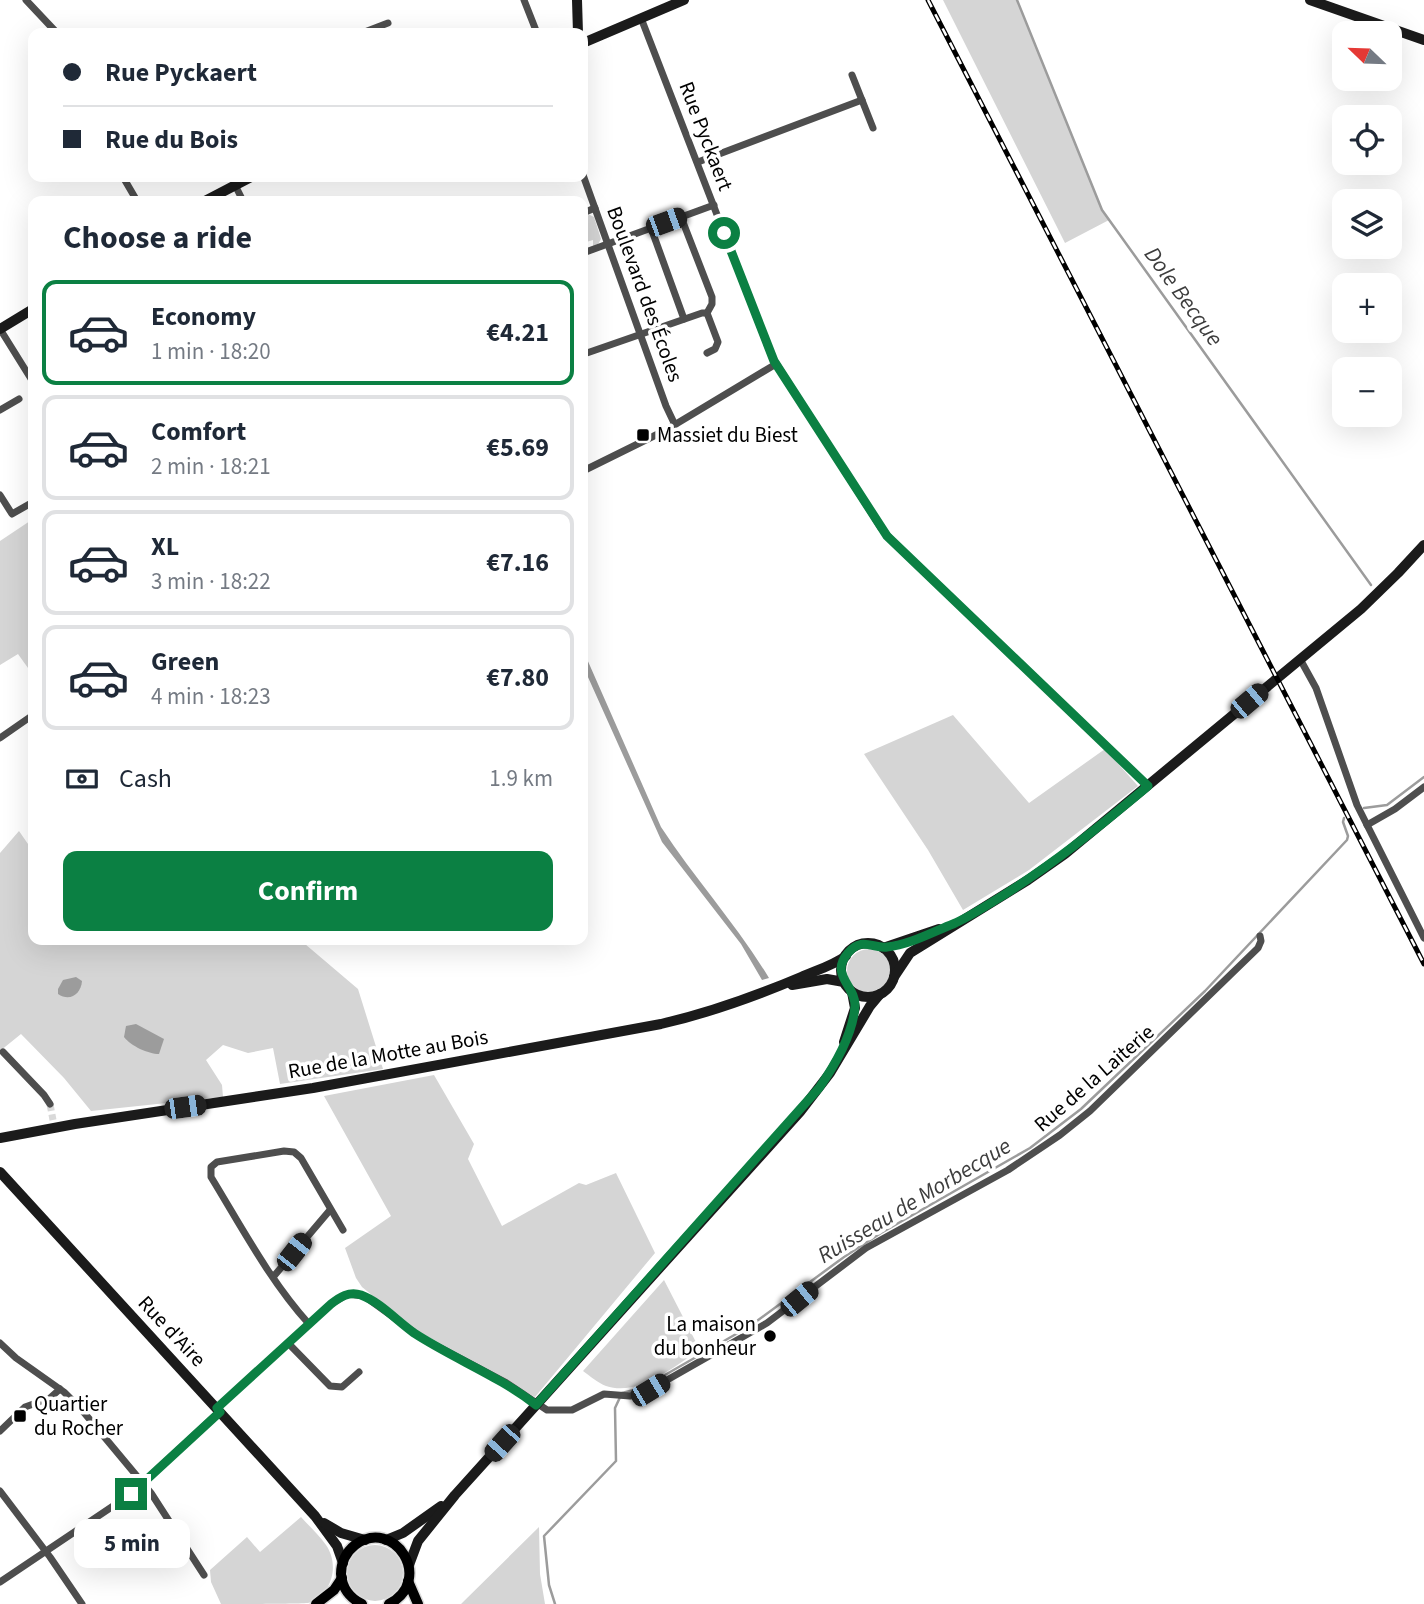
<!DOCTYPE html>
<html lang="en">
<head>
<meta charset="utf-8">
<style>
  body { margin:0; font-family:"Source Sans 3",sans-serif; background:#f6f6f7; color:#1f2937; height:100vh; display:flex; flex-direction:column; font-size:26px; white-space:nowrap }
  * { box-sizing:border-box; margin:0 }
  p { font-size:23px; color:#747a83 }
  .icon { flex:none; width:38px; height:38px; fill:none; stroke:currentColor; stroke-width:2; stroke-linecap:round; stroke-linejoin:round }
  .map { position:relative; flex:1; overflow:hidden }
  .details { position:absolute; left:28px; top:196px; width:560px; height:749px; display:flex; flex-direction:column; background:#fff; border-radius:14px; box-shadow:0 7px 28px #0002 }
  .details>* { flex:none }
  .top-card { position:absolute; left:28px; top:28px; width:560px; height:154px; border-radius:14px; box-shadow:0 7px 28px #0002; display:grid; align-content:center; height:154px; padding:0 35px; background:#fff }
  .needle { width:46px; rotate:293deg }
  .fabs { position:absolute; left:1332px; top:21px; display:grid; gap:14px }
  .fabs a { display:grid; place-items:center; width:70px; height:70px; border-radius:14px; background:#fff; box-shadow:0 7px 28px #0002; font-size:35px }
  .end { position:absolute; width:32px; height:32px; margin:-16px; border:9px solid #0b8043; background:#fff; box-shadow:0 0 0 4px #fff }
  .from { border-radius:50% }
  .bubble { position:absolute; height:49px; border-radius:14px; background:#fff; box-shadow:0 7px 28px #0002; font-size:23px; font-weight:700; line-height:49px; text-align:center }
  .car { position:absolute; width:21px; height:42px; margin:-21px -10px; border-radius:9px; box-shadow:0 0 5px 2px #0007; background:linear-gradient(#222 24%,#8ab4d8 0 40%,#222 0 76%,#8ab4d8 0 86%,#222 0) }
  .top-card b { display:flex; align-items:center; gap:24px; height:66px; font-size:26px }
  .top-card b+b { border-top:2px solid #e0e1e3 }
  .top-card i { width:18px; height:18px; background:#1f2937 }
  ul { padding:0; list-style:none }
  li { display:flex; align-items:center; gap:21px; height:105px; margin:0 14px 10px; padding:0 21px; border:4px solid #e0e1e3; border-radius:14px }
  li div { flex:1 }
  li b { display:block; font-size:26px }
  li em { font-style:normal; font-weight:700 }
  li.selected { border-color:#0b8043 }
  li>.icon { width:63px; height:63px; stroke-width:1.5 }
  h2 { padding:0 35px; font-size:32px; line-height:84px }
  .pay { display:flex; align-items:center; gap:18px; height:77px; padding:0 35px; font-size:26px }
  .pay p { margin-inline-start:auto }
  .action { display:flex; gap:14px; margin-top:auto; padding:14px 35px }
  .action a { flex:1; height:80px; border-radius:14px; background:#0b8043; color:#fff; font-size:28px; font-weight:700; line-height:80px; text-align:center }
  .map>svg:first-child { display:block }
  .green { fill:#d5d5d5 }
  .water { fill:#9c9c9c }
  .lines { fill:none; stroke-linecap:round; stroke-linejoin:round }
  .stream { stroke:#9c9c9c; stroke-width:2.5 }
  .street-tunnel { stroke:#d9d9d9; stroke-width:7; stroke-dasharray:7 3.5; stroke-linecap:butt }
  .primary-casing { stroke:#dbdbdb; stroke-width:13 }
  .street { stroke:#4e4e4e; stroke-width:7 }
  .secondary { stroke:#1b1b1b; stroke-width:10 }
  .primary { stroke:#000; stroke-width:10 }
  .rail-casing { stroke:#000; stroke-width:5 }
  .rail { stroke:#fff; stroke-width:2.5; stroke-dasharray:8; stroke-linecap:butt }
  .route { stroke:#0b8043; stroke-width:9 }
  .poi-dot { fill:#000; stroke:#fff; stroke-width:2.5 }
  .labels { text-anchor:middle; stroke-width:7; stroke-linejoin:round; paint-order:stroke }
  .street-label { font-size:21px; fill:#000; stroke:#fff }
  .poi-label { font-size:21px; fill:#000; stroke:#fff; text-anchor:start }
  .water-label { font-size:23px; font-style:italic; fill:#3d3d3d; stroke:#fff }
</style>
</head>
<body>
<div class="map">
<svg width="1424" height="1604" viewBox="0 0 1424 1604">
  <rect width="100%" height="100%" fill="#fff"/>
  <g class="green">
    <path d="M943,0H1017L1102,210L1109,220L1065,243Z"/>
    <path d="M590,215L594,217L601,239L598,244L593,246V240L583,243V216Z"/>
    <path d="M33,519V675L18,654L0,665V541Z"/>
    <path d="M953,715L1029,803L1105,749L1138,786L1029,870L963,910L928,850L864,754Z"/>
    <path d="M19,831L28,844L33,840V940H310L305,944L358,989L383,1069L280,1084L273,1048L248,1053L223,1045L206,1060L222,1085L223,1097L91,1111L64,1078L21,1034L0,1051V853Z"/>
    <circle cx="869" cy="971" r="22"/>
    <path d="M434,1075L474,1144L468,1159L502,1226L579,1183L586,1185L616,1173L655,1253L535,1397L411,1327L362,1287L356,1278L345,1248L391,1216L324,1096Z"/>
    <path d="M664,1280L700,1350C674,1366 639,1397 606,1386C598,1383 590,1376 583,1371Z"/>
    <path d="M301,1517C309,1526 319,1535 326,1545C340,1565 332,1595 308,1603C293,1604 240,1604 221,1604L211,1582L210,1570L247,1537L260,1552Z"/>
    <path d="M539,1527L540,1574L545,1604H461Z"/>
    <circle cx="375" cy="1573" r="28"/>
  </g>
  <g class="water">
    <path d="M583,650L661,827C695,879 737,925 769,978L762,980L741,944L662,842L583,666Z"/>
    <path d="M76,977L82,981C81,994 70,1002 58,994V989L63,980Z"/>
    <path d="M136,1024L164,1039L159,1054C148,1054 131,1046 124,1037L126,1026Z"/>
  </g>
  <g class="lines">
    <g class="stream">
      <path d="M1017,0L1102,210L1371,585"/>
      <path d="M1364,808L1387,805L1424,777"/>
      <path d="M555,1604L549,1585L544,1536L616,1461L615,1408L622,1393L638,1389L651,1383L750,1326L844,1257L881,1233L1030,1148L1081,1109L1205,991L1347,840L1348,836L1343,822L1344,818"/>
    </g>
    <path class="street-tunnel" d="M50,1104L53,1120"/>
    <defs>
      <g id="primary">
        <path d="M408,1581L418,1604"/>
        <path d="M316,1604L334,1590L342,1578"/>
        <path d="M362,1604C350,1598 342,1588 341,1574C341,1563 346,1552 355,1545C394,1516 435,1580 389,1604"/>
      </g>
    </defs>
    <use href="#primary" class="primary-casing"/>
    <g class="street">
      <path d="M26,0L57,33"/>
      <path d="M524,0L537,33"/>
      <path d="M641,18L772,357L881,528L896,545L1148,786"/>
      <path d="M362,33L388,23"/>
      <path d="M852,75L873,128"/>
      <path d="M698,162L862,100"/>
      <path d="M583,175L666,406L675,425"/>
      <path d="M123,177L137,201"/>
      <path d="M235,185L243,201"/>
      <path d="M583,213L595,208"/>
      <path d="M681,217L712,297V304L707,313L718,342L715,349L707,353"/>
      <path d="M651,228L684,319"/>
      <path d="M583,253L714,205"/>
      <path d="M0,329L33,382"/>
      <path d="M584,354L702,313H707"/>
      <path d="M0,410L19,399"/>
      <path d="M583,471L666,430L776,364"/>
      <path d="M0,495L12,514L33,502"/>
      <path d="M1300,659L1316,688L1357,805L1424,938"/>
      <path d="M0,738L33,715"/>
      <path d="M1367,825L1395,809L1424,787"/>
      <path d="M3,1052L44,1095L50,1104"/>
      <path d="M274,1276L330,1210"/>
      <path d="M309,1324C270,1281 241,1226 211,1177V1167L217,1162L284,1151L294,1152L301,1158L343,1230"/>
      <path d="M0,1343L16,1358L64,1392L81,1409L151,1493L204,1575"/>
      <path d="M288,1343L330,1386L342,1387L359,1372"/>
      <path d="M217,1408L331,1304L348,1294L364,1296L422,1338L505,1382L547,1410H572L604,1394L630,1396L646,1392L767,1323L866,1248L1008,1170L1060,1135L1090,1111L1258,948L1261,941L1260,936"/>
      <path d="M0,1431L25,1407L50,1398L60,1389"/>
      <path d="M0,1491L50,1557L82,1604"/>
      <path d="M0,1582L131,1494L220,1411"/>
    </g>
    <g class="secondary">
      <path d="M577,0L578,33"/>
      <path d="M1310,0L1424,40"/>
      <path d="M583,43L684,0"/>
      <path d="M205,201L251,177"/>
      <path d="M0,329L33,309"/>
      <circle cx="868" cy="970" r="27"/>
      <path d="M883,948L939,929"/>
      <path d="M894,977L910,953L1028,880L1065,854L1361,609L1398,573L1424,545"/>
      <path d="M792,985L827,979L844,982"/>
      <path d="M844,1042L855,1008L852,992"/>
      <path d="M0,1138L75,1124L313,1088L661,1024C709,1013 756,996 801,977C817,970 832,966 846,956"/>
      <path d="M0,1172L315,1516L337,1546L343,1563"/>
      <path d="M324,1523L341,1533L365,1540"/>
      <path d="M386,1540L403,1533L441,1506"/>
      <path d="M409,1565L418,1541L455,1495L800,1112L830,1073L870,1006L880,994"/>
    </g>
    <use href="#primary" class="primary"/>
    <defs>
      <path id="rail" d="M928,0L1424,964"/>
    </defs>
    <use href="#rail" class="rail-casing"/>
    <use href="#rail" class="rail"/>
  </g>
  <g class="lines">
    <path class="route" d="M131,1494L220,1412L217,1408L331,1304C340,1297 349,1291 361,1295C380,1302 397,1321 414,1333C454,1359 499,1376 536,1405L819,1088C835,1065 853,1035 855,1006C856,986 829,975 848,953C862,936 873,949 887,947C909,945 933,932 953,924C967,918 981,909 994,901C1050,867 1099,827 1148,786L887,536L774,361L724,233"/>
  </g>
  <g class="poi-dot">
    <rect x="636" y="428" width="14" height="14" rx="3.5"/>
    <circle cx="770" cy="1336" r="7"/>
    <rect x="13" y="1409" width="14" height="14" rx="3.5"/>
  </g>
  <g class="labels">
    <g class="street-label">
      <text transform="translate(706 136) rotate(69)" y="7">Rue Pyckaert</text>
      <text transform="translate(645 294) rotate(70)" y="7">Boulevard des Écoles</text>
      <text transform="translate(388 1054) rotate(-10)" y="7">Rue de la Motte au Bois</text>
      <text transform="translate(1094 1078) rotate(-41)" y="7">Rue de la Laiterie</text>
      <text transform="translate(172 1331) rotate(47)" y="7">Rue d'Aire</text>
    </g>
    <g class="poi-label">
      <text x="657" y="442">Massiet du Biest</text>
      <text x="756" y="1331" text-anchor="end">La maison<tspan x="756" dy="24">du bonheur</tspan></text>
      <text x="34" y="1411">Quartier<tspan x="34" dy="24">du Rocher</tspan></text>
    </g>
    <g class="water-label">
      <text transform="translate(1184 296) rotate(54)" y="8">Dole Becque</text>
      <text transform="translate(914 1200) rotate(-31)" y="8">Ruisseau de Morbecque</text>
    </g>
  </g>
</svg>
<div class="fabs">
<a><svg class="needle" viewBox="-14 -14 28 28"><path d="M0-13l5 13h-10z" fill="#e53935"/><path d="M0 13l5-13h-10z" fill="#747a83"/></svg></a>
<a><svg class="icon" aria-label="locate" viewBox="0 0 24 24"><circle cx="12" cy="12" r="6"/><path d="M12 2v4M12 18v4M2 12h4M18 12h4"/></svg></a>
<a><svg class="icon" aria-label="layers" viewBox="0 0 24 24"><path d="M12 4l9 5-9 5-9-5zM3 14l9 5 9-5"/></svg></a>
<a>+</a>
<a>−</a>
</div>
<i class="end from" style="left:724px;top:233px"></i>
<i class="end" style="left:131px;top:1494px"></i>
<div class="bubble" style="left:74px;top:1519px;width:116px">5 min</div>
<i class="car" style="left:666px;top:222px;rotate:70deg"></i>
<i class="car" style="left:1249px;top:701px;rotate:50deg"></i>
<i class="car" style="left:185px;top:1107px;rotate:82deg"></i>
<i class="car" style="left:294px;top:1252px;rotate:38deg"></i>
<i class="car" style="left:799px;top:1299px;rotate:51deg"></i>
<i class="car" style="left:650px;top:1390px;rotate:59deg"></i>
<i class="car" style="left:502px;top:1443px;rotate:222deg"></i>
<div class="top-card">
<b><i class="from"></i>Rue Pyckaert</b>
<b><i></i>Rue du Bois</b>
</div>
<section class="details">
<h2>Choose a ride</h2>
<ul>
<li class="selected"><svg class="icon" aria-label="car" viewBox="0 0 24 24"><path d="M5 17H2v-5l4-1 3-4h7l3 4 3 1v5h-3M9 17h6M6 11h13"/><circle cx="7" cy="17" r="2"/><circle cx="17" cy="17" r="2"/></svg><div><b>Economy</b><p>1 min · 18:20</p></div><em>€4.21</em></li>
<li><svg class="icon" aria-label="car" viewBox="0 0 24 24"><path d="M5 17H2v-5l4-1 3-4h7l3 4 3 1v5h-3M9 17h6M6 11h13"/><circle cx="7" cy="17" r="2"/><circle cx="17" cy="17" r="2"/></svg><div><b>Comfort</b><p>2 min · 18:21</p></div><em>€5.69</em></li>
<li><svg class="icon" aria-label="car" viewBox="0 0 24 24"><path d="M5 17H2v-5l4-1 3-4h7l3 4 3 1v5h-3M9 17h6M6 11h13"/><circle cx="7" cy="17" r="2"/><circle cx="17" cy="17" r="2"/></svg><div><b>XL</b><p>3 min · 18:22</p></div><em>€7.16</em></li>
<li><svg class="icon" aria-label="car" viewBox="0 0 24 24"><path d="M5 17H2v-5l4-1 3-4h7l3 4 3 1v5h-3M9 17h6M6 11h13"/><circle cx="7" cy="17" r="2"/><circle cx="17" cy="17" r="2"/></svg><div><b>Green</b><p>4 min · 18:23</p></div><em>€7.80</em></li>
</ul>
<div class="pay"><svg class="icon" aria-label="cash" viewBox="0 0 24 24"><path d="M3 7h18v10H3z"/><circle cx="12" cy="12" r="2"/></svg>Cash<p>1.9 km</p></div>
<div class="action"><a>Confirm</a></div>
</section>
</div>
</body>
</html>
